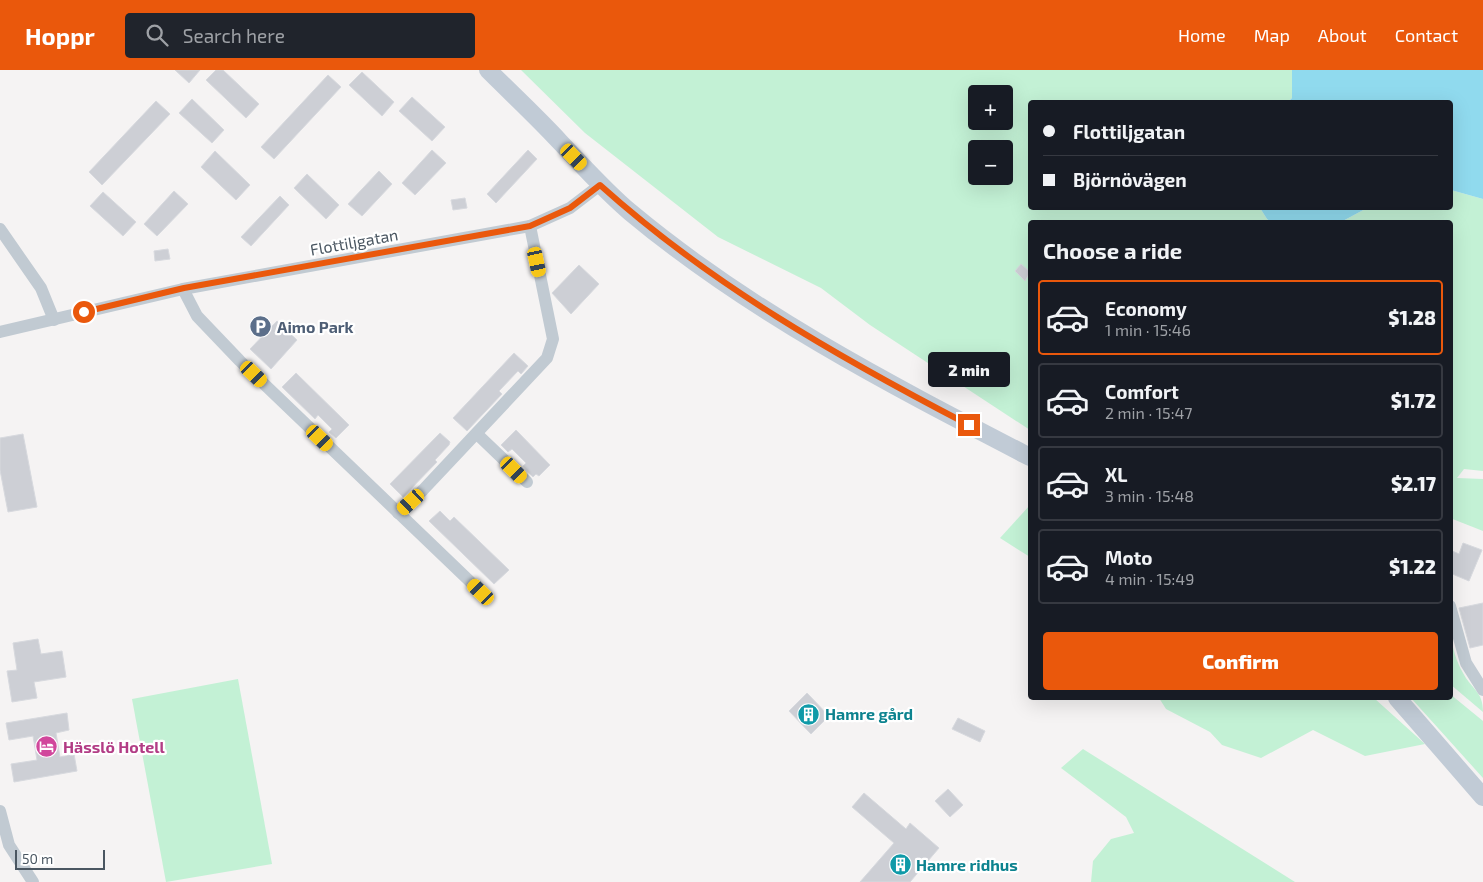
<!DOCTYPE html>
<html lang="en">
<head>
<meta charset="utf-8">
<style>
  body { margin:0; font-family:"Exo 2",sans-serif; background:#20242c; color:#f1f3f6; height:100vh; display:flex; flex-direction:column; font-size:19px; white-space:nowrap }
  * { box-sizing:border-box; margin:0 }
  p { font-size:16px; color:#9ea1a6 }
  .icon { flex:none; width:28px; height:28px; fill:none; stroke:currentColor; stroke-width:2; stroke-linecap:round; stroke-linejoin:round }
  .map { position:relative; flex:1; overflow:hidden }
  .sheet { position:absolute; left:1028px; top:150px; width:425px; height:480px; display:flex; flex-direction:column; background:#171b24; border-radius:5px; box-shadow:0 5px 20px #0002 }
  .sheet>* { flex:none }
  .guide { position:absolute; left:1028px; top:30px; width:425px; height:110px; border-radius:5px; box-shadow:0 5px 20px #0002; display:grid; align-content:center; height:110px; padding:0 15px; background:#171b24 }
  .tools { position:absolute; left:968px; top:15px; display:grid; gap:10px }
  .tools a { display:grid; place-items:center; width:45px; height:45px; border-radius:5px; background:#171b24; box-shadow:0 5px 20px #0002; font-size:25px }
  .scale { position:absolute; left:15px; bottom:12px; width:90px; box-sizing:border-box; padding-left:5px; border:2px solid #4a5661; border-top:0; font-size:14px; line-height:18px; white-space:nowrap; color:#4a5661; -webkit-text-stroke:4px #fff; paint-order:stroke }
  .end { position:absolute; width:22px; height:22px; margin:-11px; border:6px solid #ea580c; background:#fff; box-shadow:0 0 0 2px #fff }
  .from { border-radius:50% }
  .bubble { position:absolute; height:35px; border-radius:5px; background:#171b24; box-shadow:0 5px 20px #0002; font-size:16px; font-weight:800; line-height:35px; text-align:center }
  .car { position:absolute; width:15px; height:30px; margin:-15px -8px; border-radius:6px; box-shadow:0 0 4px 1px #0007; background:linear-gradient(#f5c518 24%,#345 0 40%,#f5c518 0 76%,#345 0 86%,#f5c518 0) }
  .guide b { display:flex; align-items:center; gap:18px; height:48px; font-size:19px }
  .guide b+b { border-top:1px solid #363941 }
  .guide i { width:12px; height:12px; background:#f1f3f6 }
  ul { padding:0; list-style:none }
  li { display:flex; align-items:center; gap:15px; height:75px; margin:0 10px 8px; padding:0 5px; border:2px solid #363941; border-radius:5px }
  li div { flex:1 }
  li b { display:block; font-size:19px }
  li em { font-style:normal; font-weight:800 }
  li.on { border-color:#ea580c }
  li>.icon { width:45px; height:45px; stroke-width:1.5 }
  h2 { padding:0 15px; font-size:22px; line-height:60px }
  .action { display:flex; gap:10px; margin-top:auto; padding:10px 15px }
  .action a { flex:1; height:58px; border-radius:5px; background:#ea580c; color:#fff; font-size:20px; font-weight:800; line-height:58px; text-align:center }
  header { display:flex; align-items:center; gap:30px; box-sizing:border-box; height:70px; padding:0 25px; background:#ea580c; color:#fff }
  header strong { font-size:24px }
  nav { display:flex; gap:28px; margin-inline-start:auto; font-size:18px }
  .search { width:350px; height:45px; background:#20242c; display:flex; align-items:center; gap:12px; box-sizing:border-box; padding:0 18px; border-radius:5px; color:#9ea1a6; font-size:19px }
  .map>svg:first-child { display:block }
  .green { fill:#c3f1d5; fill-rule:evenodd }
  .water { fill:#90daee }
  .building { fill:#cdcfd5; stroke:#d7d9de }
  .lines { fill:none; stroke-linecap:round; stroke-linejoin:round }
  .street { stroke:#c1cad2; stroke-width:12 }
  .secondary { stroke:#c1cbd6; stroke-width:18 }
  .route { stroke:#ea580c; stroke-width:6 }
  .labels { text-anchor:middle; stroke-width:4.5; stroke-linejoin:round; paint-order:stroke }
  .street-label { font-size:16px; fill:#4a5661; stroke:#fff }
  .service-label { font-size:16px; font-weight:bold; fill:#4e5e75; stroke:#fff; text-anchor:start }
  .culture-label { font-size:16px; font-weight:bold; fill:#0d838f; stroke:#fff; text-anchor:start }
  .hotel-label { font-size:16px; font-weight:bold; fill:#b23c85; stroke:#fff; text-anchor:start }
</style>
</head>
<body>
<header>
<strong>Hoppr</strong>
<div class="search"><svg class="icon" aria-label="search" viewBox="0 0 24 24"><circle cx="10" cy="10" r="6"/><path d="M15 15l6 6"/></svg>Search here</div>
<nav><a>Home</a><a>Map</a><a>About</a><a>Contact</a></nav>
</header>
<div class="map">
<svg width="1483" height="812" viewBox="0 0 1483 812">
  <rect width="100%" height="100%" fill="#f5f3f3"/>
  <g class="green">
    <path d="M521,0H1292V28L1288,32H1030V138H1260L1267,149L1271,152H1030V360L870,255L821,218L718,167L585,63ZM976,24H1004V51H976ZM976,79H1004V106H976Z"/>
    <path d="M1450,117L1451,120L1483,129V401L1464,399L1457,408L1483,409V461L1450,448V152H1341L1367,138H1450Z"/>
    <path d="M1030,435V487L1000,468Z"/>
    <path d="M1450,565C1453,578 1456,591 1463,603C1472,620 1483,621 1483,642L1450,614Z"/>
    <path d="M238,609L272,794L166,812L132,629Z"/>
    <path d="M1450,624L1483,651V708L1411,628H1450Z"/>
    <path d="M1159,628H1374L1425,674L1365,686L1313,660L1261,688L1222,675L1210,662L1166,639Z"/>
    <path d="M1083,679L1295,812H1091L1093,791L1111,769L1134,763L1126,747L1061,698Z"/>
  </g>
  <g class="water">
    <path d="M1292,0H1483V129L1451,120L1450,117V32H1288L1292,28Z"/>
    <path d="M1260,138H1367L1341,152H1271L1267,149Z"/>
  </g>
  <g class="building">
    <path d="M175,0H200L189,13Z"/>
    <path d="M216,0H223L259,34L246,48L206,10Z"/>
    <path d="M362,2L394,32L382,46L349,15Z"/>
    <path d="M328,5L341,17L274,89L261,77Z"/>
    <path d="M412,27L445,57L432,71L399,41Z"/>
    <path d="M192,29L224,60L212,73L179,43Z"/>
    <path d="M156,31L170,44L102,115L89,102Z"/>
    <path d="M432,80L446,93L415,125L402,113Z"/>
    <path d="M528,80L537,89L496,133L487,124Z"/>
    <path d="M215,81L250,115L236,130L201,97Z"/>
    <path d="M379,101L392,114L362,146L348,134Z"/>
    <path d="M307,104L339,135L326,149L294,118Z"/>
    <path d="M174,121L188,134L157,166L144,154Z"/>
    <path d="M103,122L136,152L123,166L90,136Z"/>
    <path d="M280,126L289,135L251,176L241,167Z"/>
    <path d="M465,128L467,138L453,140L451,130Z"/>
    <path d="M168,179L170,189L155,191L154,181Z"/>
    <path d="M1021,194L1030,202L1025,211L1015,201Z"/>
    <path d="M579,195L599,214L571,244L552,223Z"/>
    <path d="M277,251L297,270L271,299L250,279Z"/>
    <path d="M514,283L528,296L521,304L518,301L499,321L502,324L467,361L453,348Z"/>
    <path d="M296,303L349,355L336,368L329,362L332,359L318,345L315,349L282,317Z"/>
    <path d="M516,360L550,395L539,406L536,404L533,407L531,405L523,396L526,393L512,379L508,382L501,375Z"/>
    <path d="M440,363L450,372L449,375L435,390L437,392L403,427L390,414Z"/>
    <path d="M23,364L37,437L8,442L0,400V368Z"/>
    <path d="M440,441L450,451L454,447L509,500L494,514L429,451Z"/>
    <path d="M1463,473L1482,480L1469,511L1450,503V480L1459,484Z"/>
    <path d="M1483,533V575L1470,578L1459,538Z"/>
    <path d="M38,569L41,584L62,581L66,607L34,612L37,628L12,632L7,601L17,600L13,573Z"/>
    <path d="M807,623L829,646L811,664L789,641Z"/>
    <path d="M67,643L69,660L56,663L60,687L74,684L77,701L14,712L11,694L37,690L33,666L9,670L6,653Z"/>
    <path d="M958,648L985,661L980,672L952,659Z"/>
    <path d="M948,719L963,735L950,747L935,731Z"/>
    <path d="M864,723L906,759L910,753L939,778L910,812H860L894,773L852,737Z"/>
  </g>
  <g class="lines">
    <g class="street">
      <path d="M0,159L41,218L54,250"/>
      <path d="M183,219L197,246L240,291L481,522"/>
      <path d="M0,262L183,219L530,156L570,138L600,115"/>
      <path d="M477,364L527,412"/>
      <path d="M398,443L423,420L547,288L553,269L530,156"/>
      <path d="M1450,536L1466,593L1483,620"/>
      <path d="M0,741L9,775L33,812"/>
    </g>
    <g class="secondary">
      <path d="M488,0C512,24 537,47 560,72C583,96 605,121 630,142C751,243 891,315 1030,387"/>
      <path d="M1397,628L1483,727"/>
    </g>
  </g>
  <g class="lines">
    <path class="route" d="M84,242L184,218L530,156L570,138L600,115C710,214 838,287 969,355"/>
  </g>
  <defs>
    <symbol id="parking-disc" viewBox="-11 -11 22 22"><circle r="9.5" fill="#5c6f8a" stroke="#fff"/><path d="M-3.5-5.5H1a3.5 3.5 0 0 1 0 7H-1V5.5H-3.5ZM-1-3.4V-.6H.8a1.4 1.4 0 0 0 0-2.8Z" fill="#fff"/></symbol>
    <symbol id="building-disc" viewBox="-11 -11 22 22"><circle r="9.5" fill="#0f9aa8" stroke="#fff"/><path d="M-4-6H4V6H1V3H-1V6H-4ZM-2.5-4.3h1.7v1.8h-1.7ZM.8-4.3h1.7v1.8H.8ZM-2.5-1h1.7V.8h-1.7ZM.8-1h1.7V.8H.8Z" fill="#fff"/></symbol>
    <symbol id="hotel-disc" viewBox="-11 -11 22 22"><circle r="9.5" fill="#d1479c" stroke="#fff"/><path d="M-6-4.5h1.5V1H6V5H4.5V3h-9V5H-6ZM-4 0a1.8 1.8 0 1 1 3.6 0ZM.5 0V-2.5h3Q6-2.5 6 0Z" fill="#fff"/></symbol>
  </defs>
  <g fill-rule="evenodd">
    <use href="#parking-disc" x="248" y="244" width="25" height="25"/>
    <use href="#building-disc" x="796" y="632" width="25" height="25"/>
    <use href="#hotel-disc" x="34" y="664" width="25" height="25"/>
    <use href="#building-disc" x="888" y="782" width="25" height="25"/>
  </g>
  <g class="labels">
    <g class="street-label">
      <text transform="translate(354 172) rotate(-10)" y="6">Flottiljgatan</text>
    </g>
    <g class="service-label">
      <text x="277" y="263">Aimo Park</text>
    </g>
    <g class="culture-label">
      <text x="825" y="650">Hamre gård</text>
      <text x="916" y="801">Hamre ridhus</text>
    </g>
    <g class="hotel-label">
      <text x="63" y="683">Hässlö Hotell</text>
    </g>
  </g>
</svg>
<div class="tools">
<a>+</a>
<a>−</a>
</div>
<div class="scale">50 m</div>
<i class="end from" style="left:84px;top:242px"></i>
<i class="end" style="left:969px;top:355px"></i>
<div class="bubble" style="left:928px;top:282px;width:82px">2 min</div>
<i class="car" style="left:574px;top:87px;rotate:136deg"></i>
<i class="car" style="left:537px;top:192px;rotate:168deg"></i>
<i class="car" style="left:254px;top:304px;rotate:134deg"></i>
<i class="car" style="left:320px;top:368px;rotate:134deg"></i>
<i class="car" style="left:514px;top:400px;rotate:135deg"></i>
<i class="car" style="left:411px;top:432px;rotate:228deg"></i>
<i class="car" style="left:481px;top:522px;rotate:314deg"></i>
<div class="guide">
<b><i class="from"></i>Flottiljgatan</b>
<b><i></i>Björnövägen</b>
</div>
<section class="sheet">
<h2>Choose a ride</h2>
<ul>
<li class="on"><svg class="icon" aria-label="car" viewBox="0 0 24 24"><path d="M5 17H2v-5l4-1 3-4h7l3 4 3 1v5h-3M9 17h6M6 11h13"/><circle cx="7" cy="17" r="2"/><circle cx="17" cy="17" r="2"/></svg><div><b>Economy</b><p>1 min · 15:46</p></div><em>$1.28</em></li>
<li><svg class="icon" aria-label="car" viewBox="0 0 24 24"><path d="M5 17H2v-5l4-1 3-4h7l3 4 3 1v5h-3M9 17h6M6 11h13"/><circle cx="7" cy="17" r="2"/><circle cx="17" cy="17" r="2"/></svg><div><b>Comfort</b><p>2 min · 15:47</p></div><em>$1.72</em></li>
<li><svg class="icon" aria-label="car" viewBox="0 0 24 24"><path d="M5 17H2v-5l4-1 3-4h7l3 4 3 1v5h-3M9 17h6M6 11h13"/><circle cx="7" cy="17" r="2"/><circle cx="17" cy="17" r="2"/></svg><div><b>XL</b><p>3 min · 15:48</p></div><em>$2.17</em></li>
<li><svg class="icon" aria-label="car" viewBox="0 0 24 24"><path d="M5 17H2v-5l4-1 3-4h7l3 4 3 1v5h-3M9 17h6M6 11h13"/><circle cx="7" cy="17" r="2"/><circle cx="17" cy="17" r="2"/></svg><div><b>Moto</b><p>4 min · 15:49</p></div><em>$1.22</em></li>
</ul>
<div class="action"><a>Confirm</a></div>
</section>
</div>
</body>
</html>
